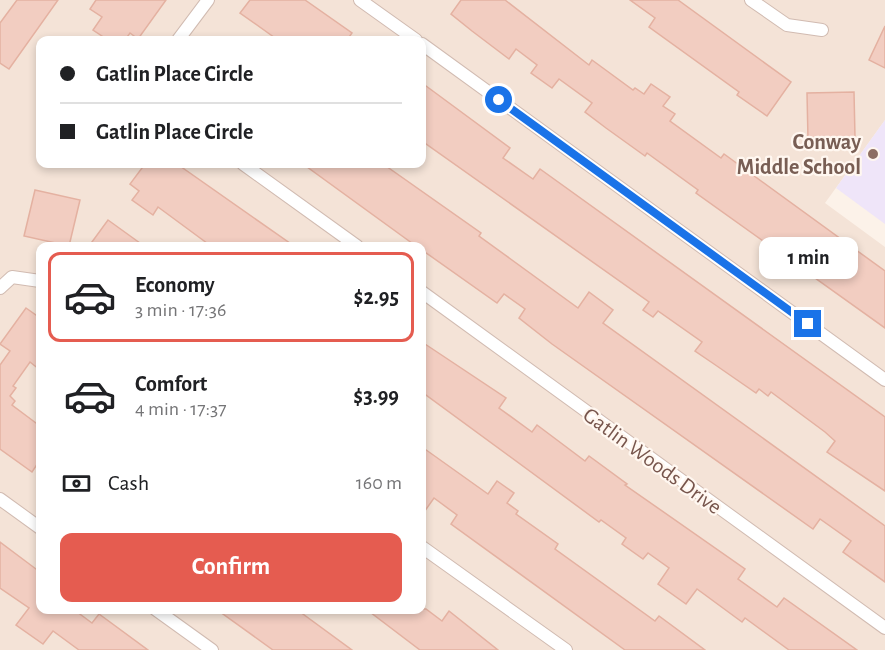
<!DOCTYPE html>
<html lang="en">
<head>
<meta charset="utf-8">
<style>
  body { margin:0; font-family:"Alegreya Sans",sans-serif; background:#f6f6f6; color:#202124; height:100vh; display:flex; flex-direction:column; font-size:22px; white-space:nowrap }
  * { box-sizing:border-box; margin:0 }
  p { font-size:20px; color:#757577 }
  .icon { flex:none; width:33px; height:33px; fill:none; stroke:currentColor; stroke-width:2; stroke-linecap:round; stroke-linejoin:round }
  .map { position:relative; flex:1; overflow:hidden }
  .details { position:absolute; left:36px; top:242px; width:390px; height:372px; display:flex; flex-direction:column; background:#fff; border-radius:12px; box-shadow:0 3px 9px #0003 }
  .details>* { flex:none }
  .guide { position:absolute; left:36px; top:36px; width:390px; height:132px; border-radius:12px; box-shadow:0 3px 9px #0003; display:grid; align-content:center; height:132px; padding:0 24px; background:#fff }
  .end { position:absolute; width:27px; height:27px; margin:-14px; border:8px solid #1a73e8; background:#fff; box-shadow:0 0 0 3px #fff }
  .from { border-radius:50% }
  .bubble { position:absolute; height:42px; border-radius:12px; background:#fff; box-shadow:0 3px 9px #0003; font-size:20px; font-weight:700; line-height:42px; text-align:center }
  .guide b { display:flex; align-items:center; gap:21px; height:57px; font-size:22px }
  .guide b+b { border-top:2px solid #e0e0e0 }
  .guide i { width:15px; height:15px; background:#202124 }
  ul { padding:10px 0 0; list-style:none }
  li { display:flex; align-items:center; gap:18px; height:90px; margin:0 12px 9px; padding:0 12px; border:3px solid transparent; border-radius:12px }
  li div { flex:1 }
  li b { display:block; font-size:22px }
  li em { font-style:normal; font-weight:700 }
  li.selected { border-color:#e55c50 }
  li>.icon { width:54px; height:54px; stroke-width:1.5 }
  .pay { display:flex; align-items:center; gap:15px; height:66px; padding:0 24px; font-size:22px }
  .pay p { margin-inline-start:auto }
  .button { display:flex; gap:12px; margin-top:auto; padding:12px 24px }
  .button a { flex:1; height:69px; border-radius:12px; background:#e55c50; color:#fff; font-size:24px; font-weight:700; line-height:69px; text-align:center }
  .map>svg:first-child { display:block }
  .residential { fill:#f4e3d7; fill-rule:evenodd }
  .education { fill:#efe5f9 }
  .building { fill:#f2cdc1; stroke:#e4b1a1; stroke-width:1.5 }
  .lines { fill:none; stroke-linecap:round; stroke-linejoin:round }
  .minor-casing { stroke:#d1bbb1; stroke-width:14 }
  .minor { stroke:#fff; stroke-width:12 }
  .route { stroke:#1a73e8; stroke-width:8 }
  .education-dot { fill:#8d6e63; stroke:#fff7f0; stroke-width:2 }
  .labels { text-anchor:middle; stroke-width:4.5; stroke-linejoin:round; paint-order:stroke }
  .education-label { font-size:22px; font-weight:bold; fill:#785e54; stroke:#fff7f0; text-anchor:end }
  .street-label { font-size:22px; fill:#77554c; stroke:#fff7f0 }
</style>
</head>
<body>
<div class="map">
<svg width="885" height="650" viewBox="0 0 885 650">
  <rect width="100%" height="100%" fill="#fcf2e9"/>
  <path class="residential" d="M0,0H885V120L825,203L885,247V650H0ZM40,40H422V164H40ZM40,246H422V609H40Z"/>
  <path class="education" d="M885,120V224L836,188Z"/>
  <g class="building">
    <path d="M17,0H58L9,69L0,63V23Z"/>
    <path d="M96,0H166L138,39L130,33L125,40H108L93,30L102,17L90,9Z"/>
    <path d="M250,0H305L352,33L347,40H278L240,13Z"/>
    <path d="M461,0H505L589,65L592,60L633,90L635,88L644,94L651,84L670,97L663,106L675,114L670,121L721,158L724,154L885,271V328L696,193L698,190L647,153L645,156L606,128L585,112L592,103L559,79L552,88L531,73L537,65L516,49L509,59L472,31L451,14Z"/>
    <path d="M630,0H678L791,82L767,116L737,95L739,92L649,27L655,18Z"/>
    <path d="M885,26V68L869,60Z"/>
    <path d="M422,83L510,148L503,158L533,179L540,169L885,417V491L827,452L835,441L825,432L771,392L768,396L759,389L756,393L714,364L695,351L702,342L658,311L653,317L643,310L649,302L422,141Z"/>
    <path d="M854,92L855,137L808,139L807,93Z"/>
    <path d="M145,164H177L294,246H211L158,207L153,215L132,200L139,191L130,184Z"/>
    <path d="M303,164H383L481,233L479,236L578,308L589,292L613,310L603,323L885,526V582L843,552L851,541L820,519L813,529L552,344L519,318L525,309L504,294L497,303L422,250V246H416Z"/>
    <path d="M35,190L80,200L69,246L24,236Z"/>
    <path d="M108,220L144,246H89Z"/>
    <path d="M26,308L40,318V370L30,362L13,386L16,388L10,396L15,401L12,405L40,426V460L32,472L0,449V365L10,351L0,344Z"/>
    <path d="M422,342L506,398L499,408L532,432L537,425L585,461L589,456L627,484L625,485L745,569L738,579L777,607L784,598L857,650H789L745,618L742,622L697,589L686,604L658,584L669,568L648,553L643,559L622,544L626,538L601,520L599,522L422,392Z"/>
    <path d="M422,447L488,494L497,481L514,493L507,503L518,511L516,514L558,544L555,549L655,621L659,616L705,650H625L451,524L457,515L434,498L422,515Z"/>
    <path d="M0,542L40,572V609H73L92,623L99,614L148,650H79L53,631L43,644L16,625L29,608L0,588Z"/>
    <path d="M216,609H296L352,650H273Z"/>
    <path d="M366,609H426L442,621L449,611L498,650H420Z"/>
  </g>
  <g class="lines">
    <defs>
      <g id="minor">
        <path d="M360,0L416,40"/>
        <path d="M751,0L787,25L822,30"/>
        <path d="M178,40L208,0"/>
        <path d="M422,44L885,380"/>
        <path d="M243,164L357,246"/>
        <path d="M0,288L12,277L40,281"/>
        <path d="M422,292L885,628"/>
        <path d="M0,499L40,528"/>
        <path d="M422,547L566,650"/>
        <path d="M155,609L212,650"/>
      </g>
    </defs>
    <use href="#minor" class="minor-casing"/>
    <use href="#minor" class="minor"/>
  </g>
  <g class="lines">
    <path class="route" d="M499,100L808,324"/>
  </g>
  <circle class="education-dot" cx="873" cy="154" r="6"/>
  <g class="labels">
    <g class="education-label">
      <text x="861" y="149">Conway<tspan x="861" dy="25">Middle School</tspan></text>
    </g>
    <g class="street-label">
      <text transform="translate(653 460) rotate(36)" y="8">Gatlin Woods Drive</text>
    </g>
  </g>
</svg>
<i class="end from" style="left:499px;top:100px"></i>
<i class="end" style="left:808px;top:324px"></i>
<div class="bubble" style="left:759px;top:237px;width:99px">1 min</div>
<div class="guide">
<b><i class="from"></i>Gatlin Place Circle</b>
<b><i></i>Gatlin Place Circle</b>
</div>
<section class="details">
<ul>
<li class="selected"><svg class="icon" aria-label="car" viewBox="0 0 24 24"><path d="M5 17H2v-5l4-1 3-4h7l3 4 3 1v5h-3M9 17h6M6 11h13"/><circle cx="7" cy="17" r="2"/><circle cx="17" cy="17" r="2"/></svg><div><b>Economy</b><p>3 min · 17:36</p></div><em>$2.95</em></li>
<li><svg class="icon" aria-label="car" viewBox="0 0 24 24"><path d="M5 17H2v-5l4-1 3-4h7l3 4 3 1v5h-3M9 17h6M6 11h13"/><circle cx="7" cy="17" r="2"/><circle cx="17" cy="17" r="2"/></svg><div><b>Comfort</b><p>4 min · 17:37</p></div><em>$3.99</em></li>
</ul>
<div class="pay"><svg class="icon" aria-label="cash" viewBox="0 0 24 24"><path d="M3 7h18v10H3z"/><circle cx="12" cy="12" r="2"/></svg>Cash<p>160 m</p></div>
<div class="button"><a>Confirm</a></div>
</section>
</div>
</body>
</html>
